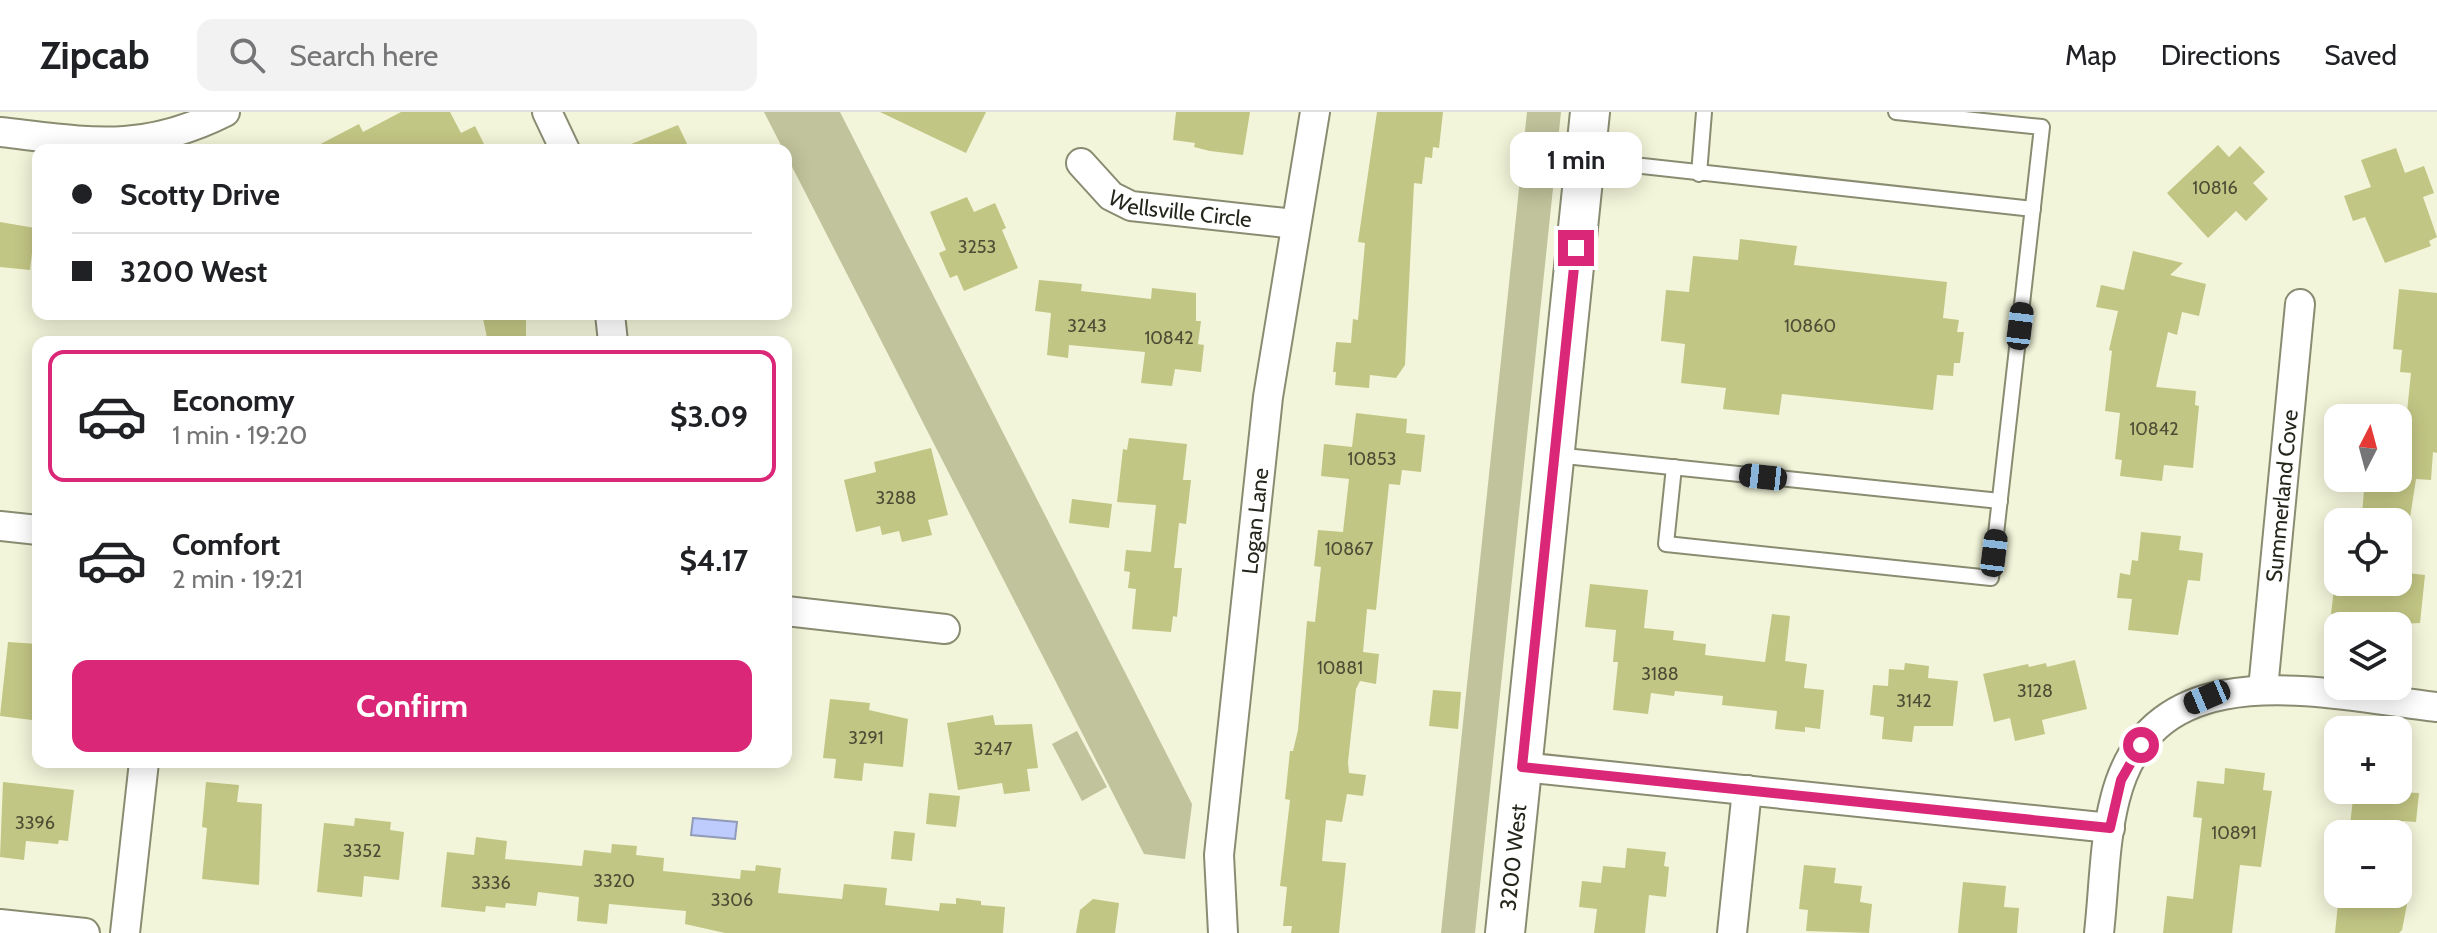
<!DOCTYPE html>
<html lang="en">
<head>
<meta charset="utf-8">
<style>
  body { margin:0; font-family:Cabin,sans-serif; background:#f2f2f2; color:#202124; height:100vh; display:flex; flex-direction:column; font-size:30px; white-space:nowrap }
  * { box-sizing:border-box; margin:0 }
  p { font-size:26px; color:#757577 }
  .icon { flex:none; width:44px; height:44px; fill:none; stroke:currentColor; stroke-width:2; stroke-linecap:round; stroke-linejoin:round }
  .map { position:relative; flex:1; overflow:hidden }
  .details { position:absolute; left:32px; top:224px; width:760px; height:432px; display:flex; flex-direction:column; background:#fff; border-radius:16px; box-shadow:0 4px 20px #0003 }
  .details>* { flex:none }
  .hud { position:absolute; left:32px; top:32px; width:760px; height:176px; border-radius:16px; box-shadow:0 4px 20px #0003; display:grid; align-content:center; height:176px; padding:0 40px; background:#fff }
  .needle { width:52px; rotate:6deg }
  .buttons { position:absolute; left:2324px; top:292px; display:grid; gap:16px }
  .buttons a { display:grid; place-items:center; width:88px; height:88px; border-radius:16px; background:#fff; box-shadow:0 4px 20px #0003; font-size:40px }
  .end { position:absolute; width:36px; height:36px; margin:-18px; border:10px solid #db2777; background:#fff; box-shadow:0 0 0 4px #fff }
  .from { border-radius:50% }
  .bubble { position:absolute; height:56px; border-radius:16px; background:#fff; box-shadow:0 4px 20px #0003; font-size:26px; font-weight:700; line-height:56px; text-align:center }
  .car { position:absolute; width:24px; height:48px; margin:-24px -12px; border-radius:10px; box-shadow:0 0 6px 2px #0007; background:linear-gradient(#222 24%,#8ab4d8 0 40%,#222 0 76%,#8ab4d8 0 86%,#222 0) }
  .hud b { display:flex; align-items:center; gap:28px; height:76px; font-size:30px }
  .hud b+b { border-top:2px solid #e0e0e0 }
  .hud i { width:20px; height:20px; background:#202124 }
  ul { padding:14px 0 0; list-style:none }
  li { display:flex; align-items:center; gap:24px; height:132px; margin:0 16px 12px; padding:0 24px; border:4px solid transparent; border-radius:16px }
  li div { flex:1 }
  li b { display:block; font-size:30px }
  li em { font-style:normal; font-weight:700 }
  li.current { border-color:#db2777 }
  li>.icon { width:72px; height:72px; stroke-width:1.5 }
  .action { display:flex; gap:16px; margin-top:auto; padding:16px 40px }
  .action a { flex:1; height:92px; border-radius:16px; background:#db2777; color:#fff; font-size:32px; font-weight:700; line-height:92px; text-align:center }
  header { display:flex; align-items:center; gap:48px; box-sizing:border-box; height:112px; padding:0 40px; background:#fff; border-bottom:2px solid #e0e0e0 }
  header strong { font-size:38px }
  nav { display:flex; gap:44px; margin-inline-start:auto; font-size:28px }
  .search { width:560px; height:72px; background:#f2f2f2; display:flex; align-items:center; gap:20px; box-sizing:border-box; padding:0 28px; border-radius:16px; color:#757577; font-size:30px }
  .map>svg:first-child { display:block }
  .green { fill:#c0c39b }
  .water { fill:#beccfd; stroke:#909ab9; stroke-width:2 }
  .building { fill:#c2c684 }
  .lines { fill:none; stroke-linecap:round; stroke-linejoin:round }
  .lane-casing { stroke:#8a8c72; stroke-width:18 }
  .street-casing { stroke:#8a8c72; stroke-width:32 }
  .secondary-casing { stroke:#8a8c72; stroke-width:42 }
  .lane { stroke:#fff; stroke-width:14 }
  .street { stroke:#fff; stroke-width:28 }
  .secondary { stroke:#fff; stroke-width:38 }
  .route { stroke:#db2777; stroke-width:10 }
  .labels { text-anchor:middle; stroke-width:8; stroke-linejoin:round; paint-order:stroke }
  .number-label { font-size:18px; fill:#4c4d35 }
  .street-label { font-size:22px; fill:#24251b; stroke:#f2f5d9 }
</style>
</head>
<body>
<header>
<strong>Zipcab</strong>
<div class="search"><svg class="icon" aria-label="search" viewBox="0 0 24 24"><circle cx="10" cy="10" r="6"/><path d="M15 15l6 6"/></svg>Search here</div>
<nav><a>Map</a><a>Directions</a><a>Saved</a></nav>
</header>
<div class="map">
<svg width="2437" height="821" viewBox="0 0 2437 821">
  <rect width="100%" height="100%" fill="#f2f5d9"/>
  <g class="green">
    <path d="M764,0H840L1192,692L1185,747L1144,742Z"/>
    <path d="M1527,0H1561L1475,821H1441Z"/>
    <path d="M1077,619L1107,675L1082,689L1052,632Z"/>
  </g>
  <path class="water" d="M693,706L737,710L735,727L691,723Z"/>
  <g class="building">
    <path d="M401,0H450L461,21L475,14L487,38H309L359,12L363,20Z"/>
    <path d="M880,0H986L966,41Z"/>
    <path d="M1176,0H1250L1243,43L1210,39L1194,35L1195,31L1173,28Z"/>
    <path d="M1377,0H1443L1439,36L1433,35L1432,46L1425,45L1422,72L1414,71L1405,253L1396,266L1370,263L1369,276L1335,273L1336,260H1333L1336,230L1351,231L1353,207L1358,208L1365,131L1358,130Z"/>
    <path d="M678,13L690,38H619V37Z"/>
    <path d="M2218,33L2229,45L2240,34L2265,60L2253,71L2268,87L2246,109L2236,99L2208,126L2167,81Z"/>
    <path d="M2396,36L2405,61L2424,54L2434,81L2423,85L2437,125L2429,129L2431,134L2385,151L2365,105L2353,109L2344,84L2371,75L2361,48Z"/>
    <path d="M967,85L974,100L995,91L1006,116L1002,118L1018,156L964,179L957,163L950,166L939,141L946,138L930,100Z"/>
    <path d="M0,110L35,116L30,158L0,155Z"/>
    <path d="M1740,127L1797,134L1794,153L1947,170L1943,206L1959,208L1957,220H1964L1960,251H1954L1953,264L1937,263L1933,298L1782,282L1779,303L1723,297L1726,276L1681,271L1685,232L1661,229L1666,178L1689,180L1693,144L1738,148Z"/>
    <path d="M2133,139L2183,151L2170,163L2206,172L2199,204L2182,200L2177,223L2168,220L2156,275L2196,279L2195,293L2199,294L2193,356L2164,353L2162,369L2120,364L2122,348L2115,347L2120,301L2105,299L2112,239L2109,238L2118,199L2096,195L2101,173L2124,178Z"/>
    <path d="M1039,168L1082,172L1081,179L1151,187L1152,176L1196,181V209H1201L1198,232L1204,233L1201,260L1175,257L1172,274L1141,271L1145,240L1069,233L1068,246L1047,243L1051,201L1035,199Z"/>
    <path d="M2399,177L2437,181V341L2433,340L2431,368L2416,367L2410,406L2362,403L2365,366H2398V299L2407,300L2411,261L2400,260L2402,238L2393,237Z"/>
    <path d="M482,202H526V230H488Z"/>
    <path d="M1356,301L1407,307L1406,321L1425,323L1421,360L1402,358L1400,373L1389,372L1376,498L1367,497L1363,540L1379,542L1376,572L1360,569L1356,577L1348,650L1349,661L1366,663L1363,684L1347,682L1342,710L1326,708L1322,749L1346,751L1339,821H1291L1292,814H1283L1287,775L1280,774L1290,688L1285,687L1290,639H1293L1298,618L1307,509L1315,510L1321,455L1314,454L1318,418L1343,420L1349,367L1321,364L1324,332L1352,335Z"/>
    <path d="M1129,326L1187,332L1183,368H1191L1186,412L1179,411L1174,456H1182L1177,505L1173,504L1171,520L1132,517L1136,477L1128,476L1130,460L1124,459L1126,438L1151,440L1156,393L1117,390L1123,337L1127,338Z"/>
    <path d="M931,336L948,403L928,408L932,423L902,430L899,419L882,423L880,414L856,420L844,368L876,360L874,350Z"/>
    <path d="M1072,387L1112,392L1109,416L1069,411Z"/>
    <path d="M2141,420L2181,424L2179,438L2203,441L2200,469L2188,468L2178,523L2128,518L2132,487L2117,486L2120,461L2130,463L2132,448L2138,449Z"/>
    <path d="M2398,460L2425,463L2420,511L2360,514L2361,505L2331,502L2335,469L2398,470Z"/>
    <path d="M1590,472L1648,478L1644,516L1674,519L1673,528L1706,532L1705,543L1765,550L1772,502L1790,504L1785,549L1807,552L1804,576L1824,578L1820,617L1805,615V620L1775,617L1777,599L1722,593L1723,584L1675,579L1674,584L1651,581L1648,602L1613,598L1618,550H1613L1616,518L1585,515Z"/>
    <path d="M8,530L38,532V580L35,579L32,608L0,604Z"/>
    <path d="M2075,548L2087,597L2042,608L2045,622L2015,629L2010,606L1994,610L1983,562L2028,552L2029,555L2046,551L2047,555Z"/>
    <path d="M1905,551L1929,554L1928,566L1958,569L1953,614H1914L1912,630L1882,627L1884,605L1870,603L1873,573L1888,574L1889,557L1904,558Z"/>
    <path d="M1433,578L1461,580L1458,617L1429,614Z"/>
    <path d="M830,587L870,591L869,598L908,607L903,655L864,651L862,669L834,666L836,647L823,646Z"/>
    <path d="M993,603L995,613L1032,612L1038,656L1027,657L1030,679L1004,682L1002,671L958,678L947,611Z"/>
    <path d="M2225,656L2265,661L2263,678L2272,679L2261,755L2240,753L2232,821H2163L2167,784L2193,787L2202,706L2193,705L2197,669L2224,672Z"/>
    <path d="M3,670L74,678L68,729L59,728L58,732L26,729L24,748L0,745Z"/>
    <path d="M206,670L239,673L237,690L262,692L259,773L202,767L207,716L202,715Z"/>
    <path d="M2354,678L2419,681L2416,710L2403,709L2401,722H2349Z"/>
    <path d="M929,681L960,684L956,715L926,712Z"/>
    <path d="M355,706L391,710L390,718L404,720L399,768L364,764L362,785L317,780L324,711L354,714Z"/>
    <path d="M894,719L915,721L912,749L891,747Z"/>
    <path d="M476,725L507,729L505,747L582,754L584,738L611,741L612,732L637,734L636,743L664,746L663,759L740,767L741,758L755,759L756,753L781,756L778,781L842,787L844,772L887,776L885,793L939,799L940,791L956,792V786L981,789V793L1005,795L1003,821H725L685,812L686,799L609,792L607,812L577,809L579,785L538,780L536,794L506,791L505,796L486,794L485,800L441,795L447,740L474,743Z"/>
    <path d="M1627,736L1666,740L1664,754L1669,755L1666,785L1649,783L1645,821H1594L1597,797L1579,795L1582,769L1601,771L1603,754L1625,756Z"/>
    <path d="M1804,753L1836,756L1834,771L1862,774L1860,790L1872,792L1869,821L1806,819L1808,798L1799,797Z"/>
    <path d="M1963,770L2006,774L2004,795L2019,796L2017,821H1958Z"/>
    <path d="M2339,782H2395V786L2408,787L2402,818L2399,821H2335Z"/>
    <path d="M1093,787L1119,791L1115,821H1076L1080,798Z"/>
  </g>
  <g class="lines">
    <defs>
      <g id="lane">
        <path d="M1588,48L2033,97"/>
        <path d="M1699,62L1704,0"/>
        <path d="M1555,343L2000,389"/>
        <path d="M1674,355L1666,432L1991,466L2042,15L1896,0"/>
      </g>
      <g id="street">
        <path d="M547,0L565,38"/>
        <path d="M0,20C89,30 141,42 225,0"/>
        <path id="s1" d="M1081,51L1111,84L1131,94L1295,112"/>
        <path d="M610,202L613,230"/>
        <path d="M0,414L38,418"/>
        <path d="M786,499L945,517"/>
        <path id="s2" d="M2263,577L2300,192"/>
        <path d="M1522,655L2110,716"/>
        <path d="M0,812L85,821"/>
        <path d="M125,821L144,650"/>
        <path id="s3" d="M1223,821L1219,743L1268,285L1315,0"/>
        <path d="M1732,821L1747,678"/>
        <path d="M2099,821C2104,777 2104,730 2115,687C2153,535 2325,583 2437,595"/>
      </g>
      <g id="secondary">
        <path id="s4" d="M1505,821L1590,0"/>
      </g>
    </defs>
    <use href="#lane" class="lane-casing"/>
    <use href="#street" class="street-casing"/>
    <use href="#secondary" class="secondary-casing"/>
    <use href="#lane" class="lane"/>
    <use href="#street" class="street"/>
    <use href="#secondary" class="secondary"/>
  </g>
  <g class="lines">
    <path class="route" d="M1576,136L1522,655L2110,716L2121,668L2141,633"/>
  </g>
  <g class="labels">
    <g class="number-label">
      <text x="2215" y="82">10816</text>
      <text x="977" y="141">3253</text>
      <text x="1087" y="220">3243</text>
      <text x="1810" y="220">10860</text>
      <text x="1169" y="232">10842</text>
      <text x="2154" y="323">10842</text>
      <text x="1372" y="353">10853</text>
      <text x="896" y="392">3288</text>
      <text x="1349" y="443">10867</text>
      <text x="1340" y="562">10881</text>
      <text x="1660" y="568">3188</text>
      <text x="2035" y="585">3128</text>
      <text x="1914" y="595">3142</text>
      <text x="866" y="632">3291</text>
      <text x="993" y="643">3247</text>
      <text x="35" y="717">3396</text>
      <text x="2234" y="727">10891</text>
      <text x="362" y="745">3352</text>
      <text x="614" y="775">3320</text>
      <text x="491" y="777">3336</text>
      <text x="732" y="794">3306</text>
    </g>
    <g class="street-label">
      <text dy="8" stroke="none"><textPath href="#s1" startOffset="116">Wellsville Circle</textPath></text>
      <text dy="8" stroke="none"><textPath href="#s2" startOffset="194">Summerland Cove</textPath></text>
      <text dy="8" stroke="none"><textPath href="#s3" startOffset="414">Logan Lane</textPath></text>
      <text dy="8" stroke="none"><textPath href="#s4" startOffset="76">3200 West</textPath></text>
    </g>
  </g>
</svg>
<div class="buttons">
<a><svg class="needle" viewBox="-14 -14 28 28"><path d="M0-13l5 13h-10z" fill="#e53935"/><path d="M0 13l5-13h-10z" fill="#757577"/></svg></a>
<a><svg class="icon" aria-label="locate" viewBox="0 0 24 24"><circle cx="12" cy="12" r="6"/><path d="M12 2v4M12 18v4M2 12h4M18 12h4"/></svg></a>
<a><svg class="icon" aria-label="layers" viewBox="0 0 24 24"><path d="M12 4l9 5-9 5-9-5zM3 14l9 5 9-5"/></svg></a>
<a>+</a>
<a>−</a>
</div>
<i class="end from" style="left:2141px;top:633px"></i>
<i class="end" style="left:1576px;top:136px"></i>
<div class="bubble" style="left:1510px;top:20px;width:132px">1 min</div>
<i class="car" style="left:2020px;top:214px;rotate:7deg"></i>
<i class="car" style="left:1763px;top:365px;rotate:276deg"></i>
<i class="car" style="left:1994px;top:441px;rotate:7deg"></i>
<i class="car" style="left:2207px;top:585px;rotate:247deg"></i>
<div class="hud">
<b><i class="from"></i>Scotty Drive</b>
<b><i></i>3200 West</b>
</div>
<section class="details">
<ul>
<li class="current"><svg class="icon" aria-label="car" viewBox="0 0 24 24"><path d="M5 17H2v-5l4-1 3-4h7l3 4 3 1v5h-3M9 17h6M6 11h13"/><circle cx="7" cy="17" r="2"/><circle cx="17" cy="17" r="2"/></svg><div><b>Economy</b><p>1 min · 19:20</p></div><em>$3.09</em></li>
<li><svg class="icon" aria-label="car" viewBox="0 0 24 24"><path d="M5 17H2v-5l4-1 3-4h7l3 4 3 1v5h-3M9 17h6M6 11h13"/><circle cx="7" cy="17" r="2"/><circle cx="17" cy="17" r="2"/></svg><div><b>Comfort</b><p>2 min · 19:21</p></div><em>$4.17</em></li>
</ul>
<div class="action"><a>Confirm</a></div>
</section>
</div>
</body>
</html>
